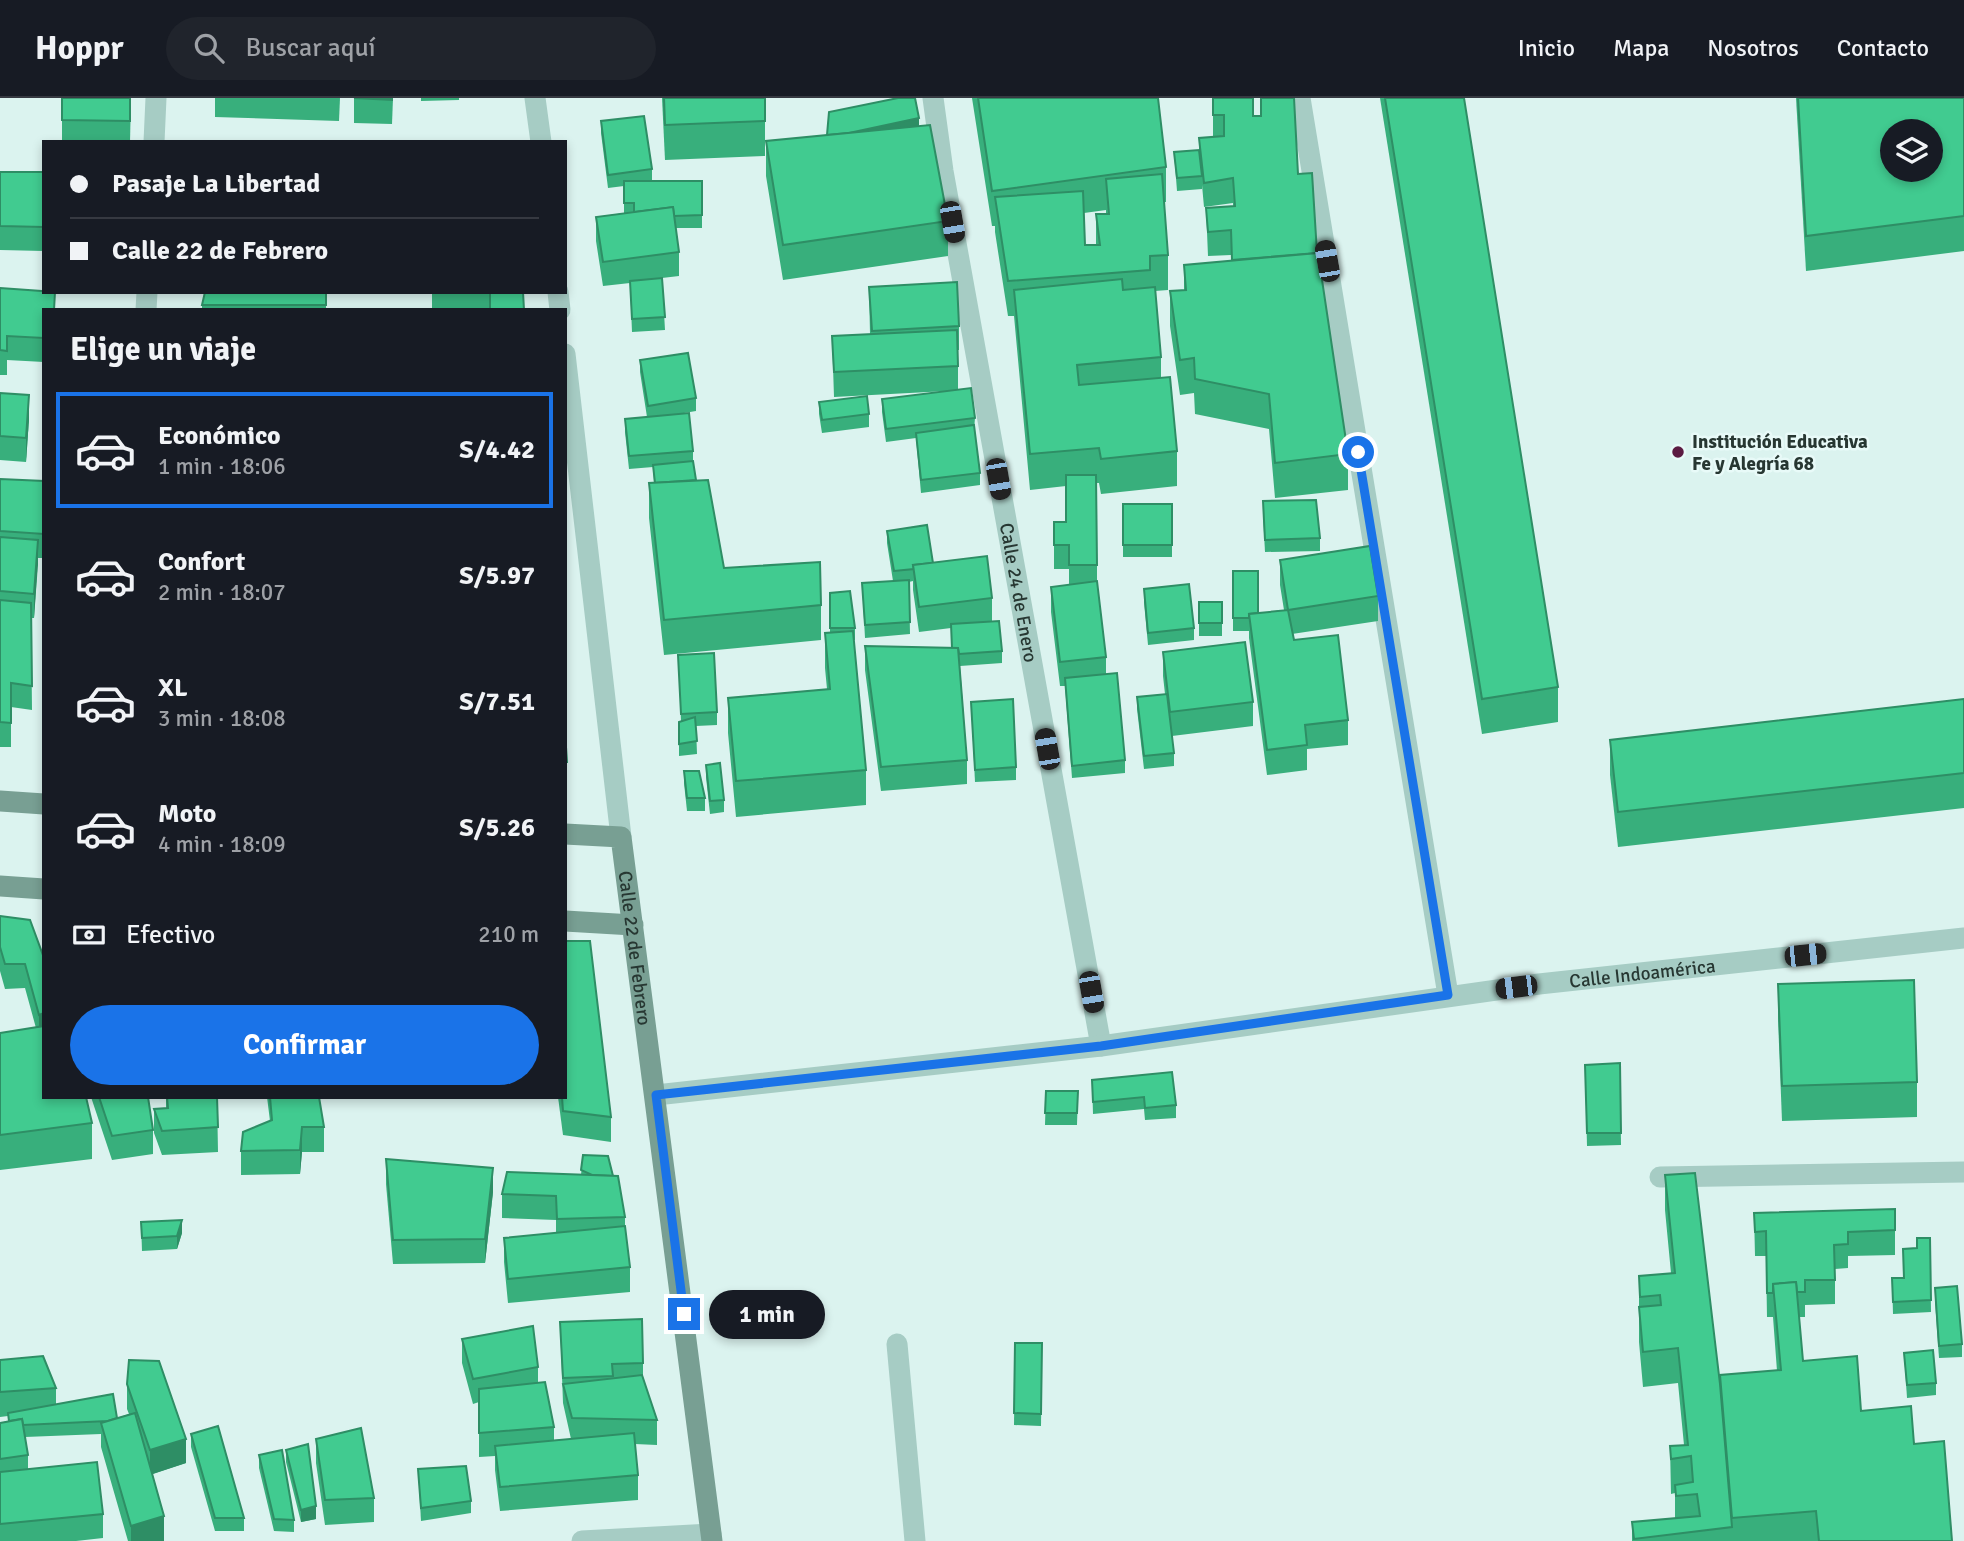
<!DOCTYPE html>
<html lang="es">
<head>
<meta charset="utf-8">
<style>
  body { margin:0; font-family:Signika,sans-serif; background:#20242c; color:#f1f3f6; height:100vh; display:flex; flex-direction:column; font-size:26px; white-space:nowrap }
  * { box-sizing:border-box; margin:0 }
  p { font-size:23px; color:#9ea1a6 }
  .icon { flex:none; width:38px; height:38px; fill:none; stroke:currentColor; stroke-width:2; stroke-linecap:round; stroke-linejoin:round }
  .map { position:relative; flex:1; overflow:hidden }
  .details { position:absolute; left:42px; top:210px; width:525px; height:791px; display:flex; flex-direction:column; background:#171b24; border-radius:0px; box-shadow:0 4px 10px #0003 }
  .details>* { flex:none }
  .banner { position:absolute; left:42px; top:42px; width:525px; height:154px; border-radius:0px; box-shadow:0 4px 10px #0003; display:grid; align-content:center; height:154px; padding:0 28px; background:#171b24 }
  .controls { position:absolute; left:1880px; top:21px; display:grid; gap:14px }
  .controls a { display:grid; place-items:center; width:63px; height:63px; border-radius:50%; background:#171b24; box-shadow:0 4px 10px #0003; font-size:35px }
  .end { position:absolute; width:32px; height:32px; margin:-16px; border:9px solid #1a73e8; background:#fff; box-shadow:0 0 0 4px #fff }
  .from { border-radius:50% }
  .bubble { position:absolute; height:49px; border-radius:24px; background:#171b24; box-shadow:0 4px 10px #0003; font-size:23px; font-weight:800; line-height:49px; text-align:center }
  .car { position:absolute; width:21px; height:42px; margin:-21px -10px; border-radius:9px; box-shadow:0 0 5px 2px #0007; background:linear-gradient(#222 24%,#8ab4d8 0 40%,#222 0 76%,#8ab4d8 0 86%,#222 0) }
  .banner b { display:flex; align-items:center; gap:24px; height:66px; font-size:26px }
  .banner b+b { border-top:2px solid #363941 }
  .banner i { width:18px; height:18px; background:#f1f3f6 }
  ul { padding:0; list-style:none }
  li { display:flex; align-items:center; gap:21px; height:116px; margin:0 14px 10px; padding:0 14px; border:4px solid transparent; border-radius:0px }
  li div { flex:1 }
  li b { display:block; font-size:26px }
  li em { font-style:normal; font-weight:800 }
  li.selected { border-color:#1a73e8 }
  li>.icon { width:63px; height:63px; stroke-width:1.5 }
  h2 { padding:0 28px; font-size:32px; line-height:84px }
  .pay { display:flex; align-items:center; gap:18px; height:77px; padding:0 28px; font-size:26px }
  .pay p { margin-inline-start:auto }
  .primary-button { display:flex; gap:14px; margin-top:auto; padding:14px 28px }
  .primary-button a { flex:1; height:80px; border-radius:42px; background:#1a73e8; color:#fff; font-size:28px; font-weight:800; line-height:80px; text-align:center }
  header { display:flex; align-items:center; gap:42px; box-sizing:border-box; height:98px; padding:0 35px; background:#171b24; border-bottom:2px solid #363941 }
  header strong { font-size:33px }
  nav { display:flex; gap:38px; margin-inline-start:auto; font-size:24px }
  .search { width:490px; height:63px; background:#20242c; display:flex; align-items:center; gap:18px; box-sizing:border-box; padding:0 24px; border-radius:38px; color:#9ea1a6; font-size:26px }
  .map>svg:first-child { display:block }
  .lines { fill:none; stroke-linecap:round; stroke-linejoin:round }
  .lane { stroke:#a6ccc4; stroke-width:21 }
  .street { stroke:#a6ccc4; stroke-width:21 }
  .secondary { stroke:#789f93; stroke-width:21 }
  .wall { fill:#38af7c; fill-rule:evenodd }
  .shaded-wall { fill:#2e8e65 }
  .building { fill:#41cb90; stroke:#2e8e65; stroke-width:2; fill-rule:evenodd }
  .route { stroke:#1a73e8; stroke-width:9 }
  .poi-dot { fill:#5b1b42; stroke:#e8faf8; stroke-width:2.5 }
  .labels { text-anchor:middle; stroke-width:5; stroke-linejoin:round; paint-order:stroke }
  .poi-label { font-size:19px; font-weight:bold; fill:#273732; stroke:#e8faf8; text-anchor:start }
  .street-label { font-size:19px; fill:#273732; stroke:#e8faf8 }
</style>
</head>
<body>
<header>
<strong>Hoppr</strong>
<div class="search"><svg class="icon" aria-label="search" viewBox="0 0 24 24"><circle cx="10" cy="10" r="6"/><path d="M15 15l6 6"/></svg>Buscar aquí</div>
<nav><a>Inicio</a><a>Mapa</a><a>Nosotros</a><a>Contacto</a></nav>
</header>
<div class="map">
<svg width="1964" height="1443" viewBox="0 0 1964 1443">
  <rect width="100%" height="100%" fill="#dbf3ef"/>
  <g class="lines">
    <g class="lane">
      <path d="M1660,1079L1964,1074"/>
      <path d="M897,1246L915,1443"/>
    </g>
    <g class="street">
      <path d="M535,0L541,44"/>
      <path id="s1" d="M933,0L943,73L1101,948"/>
      <path d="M1300,0L1448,897"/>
      <path d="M154,44L156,0"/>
      <path d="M558,194L560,212"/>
      <path d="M146,212L147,194"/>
      <path d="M565,256L621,739"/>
      <path id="s2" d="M656,997L1101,948L1539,886L1964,840"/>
      <path d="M582,1443L711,1436"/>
    </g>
    <g class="secondary">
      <path d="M0,703L44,706"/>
      <path id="s3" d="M565,736L621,739L712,1443"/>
      <path d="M0,788L44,791"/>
      <path d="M565,823L633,827"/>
    </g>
  </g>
  <g class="wall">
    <path d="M62,0H131L130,44H62Z"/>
    <path d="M215,0H340L339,23L215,19Z"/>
    <path d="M354,0H393L392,26L354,25Z"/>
    <path d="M421,0H459V2L421,3Z"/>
    <path d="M662,0H765V58L665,62Z"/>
    <path d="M895,0H915L919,28L948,123V158L783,182L766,78V43L827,37Z"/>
    <path d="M972,0H1158L1166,69V104H1164L1168,157V192L1155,193L1161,259V280L1177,353V388L1101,396L1099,385H1097V484L1106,559V576L1125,662V675L1072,680L1065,588H1060L1051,514V489L1069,487V471H1054V424H1066V388L1030,392L1014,218H1008L995,134V128H992ZM1106,112V116H1096V147H1085L1084,115Z"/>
    <path d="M1213,0H1254L1253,18L1298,76L1317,155L1348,356V392L1275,400L1269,331L1195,316L1194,295L1180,297L1170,228V193L1184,192V167L1231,163V157L1208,158L1206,110L1233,108V105L1204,109L1202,87V91L1177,93L1174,54L1199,52V40L1213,39Z"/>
    <path d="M1380,0H1464L1558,589V624L1482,636Z"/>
    <path d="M1796,0H1964V153L1806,173Z"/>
    <path d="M601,23L652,71V83H702V130H676L679,154V178L662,180L665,232L632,234L630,185L603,188L596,143V119L624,115V88L608,90L601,35Z"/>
    <path d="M0,74H44V153L0,152Z"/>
    <path d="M869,189L959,228V252H958V291L975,320L974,332L980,375V387L921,395L916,340L886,344L882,314V301L947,293L834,299L832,238L870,236Z"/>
    <path d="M0,190L55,212H44V264L7,262V277H0Z"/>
    <path d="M326,194V212H202V207Z"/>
    <path d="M432,194H523L524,212H432Z"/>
    <path d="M640,262L696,300V313L666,318L693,353V363L696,382L724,470L821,507V542L664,557L649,420V385H654L653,369L629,371L625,334V321L647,319L640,274Z"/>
    <path d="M0,295L29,321L26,364L0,362Z"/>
    <path d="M819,304L869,316V329L822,335L819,316Z"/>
    <path d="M0,381L44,383V460H38L34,520H31L32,612L11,609V649H0Z"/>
    <rect x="1123" y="406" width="49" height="53"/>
    <path d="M1263,416L1320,440V453L1265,454Z"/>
    <path d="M887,433L933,465L992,500V523L1002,553V565L960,568L967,662V686L881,693L865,572V548L952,550L951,530L919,534L913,492V483L909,484L910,536L865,540L862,485L893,483L887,445Z"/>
    <path d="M1280,462L1378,498V523L1292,536L1294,542L1348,622V647L1307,651V672L1267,677L1249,540V533H1233V473L1258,515L1284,512L1280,487Z"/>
    <path d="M1144,491L1194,530V542L1148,547L1144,504Z"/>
    <path d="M830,495L855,530V542H854L866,672V707L736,719L728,635V600L827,591L825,570V535H830Z"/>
    <rect x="1199" y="504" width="23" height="34"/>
    <path d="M1163,554L1253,604V628L1172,638L1174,655V668L1144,671L1137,611V599L1165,596L1163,578Z"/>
    <path d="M678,557L717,614V627L696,628L697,656L679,658V624L681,623Z"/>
    <path d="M1964,601V710L1618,749L1610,677V642Z"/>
    <path d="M971,604L1016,669V682L975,684Z"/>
    <path d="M565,634L567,664V688H565Z"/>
    <path d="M706,667L724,702V714L710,716L706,679Z"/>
    <path d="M684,673L705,700V713H687L684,685Z"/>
    <path d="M0,818L44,860V999L92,1025V1061L0,1072V935L36,930L25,890L5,891L0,873Z"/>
    <path d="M1778,886L1917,984V1019L1782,1023L1778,921Z"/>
    <path d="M1620,965L1621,1047L1587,1048L1585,967Z"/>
    <path d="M1092,982L1176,1007V1020L1145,1022L1144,1011L1093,1016Z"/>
    <path d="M1046,993H1078L1077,1027H1045Z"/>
    <path d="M91,999H148L153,1032V1056L112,1062Z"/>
    <path d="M166,999H217L218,1054L162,1057L154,1035V1011L166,1010Z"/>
    <path d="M267,999H319L324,1029V1054H302L300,1076L241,1077V1053L270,1023Z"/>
    <path d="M558,999H565L611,1019V1044L563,1037Z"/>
    <path d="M583,1057L625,1119V1128L630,1169V1194L508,1205L504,1164V1140L556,1135V1122L502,1120V1096L581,1077Z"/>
    <path d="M386,1061L493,1094L485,1165L393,1166L386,1086Z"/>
    <path d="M1665,1077L1720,1286L1777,1273L1773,1219H1767L1766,1158H1755L1754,1115L1895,1111V1157L1848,1158V1170L1835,1171V1206L1805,1207V1219H1799L1803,1263L1861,1313L1914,1346L1952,1443H1632V1424L1675,1420V1395L1671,1396L1670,1348L1684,1347L1678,1285L1643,1289L1639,1244V1178L1671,1175L1665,1112Z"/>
    <path d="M141,1124L182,1135L177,1151L142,1153Z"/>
    <path d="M1930,1140L1931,1214L1893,1216L1892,1180H1903Z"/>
    <path d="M1935,1190L1962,1246V1259L1939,1260L1935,1203Z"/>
    <path d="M560,1224L643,1265V1282L657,1322V1347L635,1346L638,1377V1402L500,1413L495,1372V1358L479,1359V1304L473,1306L462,1265V1241L538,1269V1285L554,1329V1342L571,1341L563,1305Z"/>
    <path d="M1015,1245H1042L1041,1328L1014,1327Z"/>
    <path d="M1904,1255L1936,1285V1297L1907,1300Z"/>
    <path d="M0,1262L56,1290V1306L117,1320L129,1316L127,1311V1286L186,1365L152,1376L164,1443H128L101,1349V1336L25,1339L28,1357V1371L103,1416V1440L76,1443H0V1325L8,1323V1318L0,1319Z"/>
    <path d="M191,1336L244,1420V1433H215L191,1349Z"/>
    <path d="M316,1341L374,1400V1424L325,1427L316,1365Z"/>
    <path d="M286,1352L316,1421L301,1424L286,1364Z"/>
    <path d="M259,1357L294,1422V1434L274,1433L259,1370Z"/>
    <path d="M418,1371L471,1403V1415L421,1423Z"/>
  </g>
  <g class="shaded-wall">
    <path d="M919,20V33L827,40Z"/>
    <path d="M29,297V321L26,364V340Z"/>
    <path d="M38,442V466L34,520V496Z"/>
    <path d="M44,915V940L39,942V917Z"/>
    <path d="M302,1029V1054L300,1076V1052Z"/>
    <path d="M493,1070V1094L485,1165V1141Z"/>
    <path d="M182,1122V1135L177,1151V1138Z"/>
    <path d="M186,1341V1365L150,1377V1352Z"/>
    <path d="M316,1408V1421L301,1424V1412Z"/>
    <path d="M164,1418V1443H131V1428Z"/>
  </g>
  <g class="building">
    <path d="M62,0H130V23L62,22Z"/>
    <path d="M354,0H392V2Z"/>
    <path d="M664,0H765V23L665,27Z"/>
    <path d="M898,0H915L919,20L849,35L827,37L829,14Z"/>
    <path d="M978,0H1158L1166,69L992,93Z"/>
    <path d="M1213,0H1253V18H1261V0H1294L1298,76L1312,75L1317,155L1232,162L1231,132L1208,134L1206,110L1235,108L1233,80L1204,85L1199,40L1224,38V17H1213Z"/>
    <path d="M1385,0H1464L1558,589L1482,601Z"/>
    <path d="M1798,0H1964V118L1806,138ZM1892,33H1930V72H1892Z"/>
    <path d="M644,18L652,71L608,77L601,23Z"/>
    <path d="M930,27L948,123L783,147L766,43Z"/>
    <path d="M1199,52L1202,78L1177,80L1174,54Z"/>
    <path d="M0,74H44V129L0,128Z"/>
    <path d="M1162,76L1168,157L1150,158V172L1008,183L995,99L1083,93L1085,147H1100L1096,116H1109L1106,81Z"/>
    <path d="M624,83H702V117L674,118L673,109L634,114V105H624Z"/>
    <path d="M673,109L679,154L603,164L596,119Z"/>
    <path d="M1318,155L1348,356L1275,365L1269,296L1195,281L1194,260L1180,262L1170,193L1186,192L1184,167Z"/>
    <path d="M662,180L665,219L632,221L630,183Z"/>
    <path d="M1122,181L1123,192L1155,189L1161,259L1077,267L1079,287L1170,279L1177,353L1101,361L1099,350L1030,356L1014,192Z"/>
    <path d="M957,184L959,228L872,233L869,189Z"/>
    <path d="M0,190L55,194L54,212H44V240L7,238V253L0,252Z"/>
    <path d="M205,194H326V207H202Z"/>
    <path d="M490,194H523L524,212H490Z"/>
    <path d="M957,232L958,268L834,274L832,238Z"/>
    <path d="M688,255L696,300L648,308L640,262Z"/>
    <path d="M971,290L975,320L886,331L882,301Z"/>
    <path d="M0,295L29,297L26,340L0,338Z"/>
    <path d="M867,298L869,316L822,322L819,304Z"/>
    <path d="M689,315L693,353L629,358L625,321Z"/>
    <path d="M974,327L980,375L921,382L916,335Z"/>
    <path d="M693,363L696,382L655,385L653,367Z"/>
    <path d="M1066,377H1096L1097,467H1069V447H1054V424H1066Z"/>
    <path d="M0,381L44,383V436L0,433Z"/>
    <path d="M708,382L724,470L820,464L821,507L664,522L649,385Z"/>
    <path d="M1316,402L1320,440L1265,442L1263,403Z"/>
    <rect x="1123" y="406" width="49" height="41"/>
    <path d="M927,427L933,465L913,467L914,471L894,473L887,433Z"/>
    <path d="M0,439L38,442L34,496L0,493Z"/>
    <path d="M1370,448L1378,498L1288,512L1280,462Z"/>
    <path d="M987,458L992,500L919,509L913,467Z"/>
    <path d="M1233,473H1258V515L1249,516V520H1233Z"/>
    <path d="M909,482L910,524L865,527L862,485Z"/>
    <path d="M1097,483L1106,559L1060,564L1051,489Z"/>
    <path d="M1189,486L1194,530L1148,535L1144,491Z"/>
    <path d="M850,493L855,530H830V495Z"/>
    <path d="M0,502L31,505L32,588L11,585V625L0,624Z"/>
    <rect x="1199" y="504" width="23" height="21"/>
    <path d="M1288,512L1294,542L1338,537L1348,622L1305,627L1307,647L1267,652L1249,516Z"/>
    <path d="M999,523L1002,553L959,556L958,550H952L951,526Z"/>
    <path d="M853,533L866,672L736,683L728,600L830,591L825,535Z"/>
    <path d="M1245,544L1253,604L1170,614L1163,554Z"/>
    <path d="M865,548L958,550L967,662L881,669Z"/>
    <path d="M714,555L717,614L681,616L678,557Z"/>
    <path d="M1117,575L1125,662L1072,668L1065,580Z"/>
    <path d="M1167,596L1174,655L1144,658L1137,599Z"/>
    <path d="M1013,601L1016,669L975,672L971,604Z"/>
    <path d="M1964,601V675L1618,714L1610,642Z"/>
    <path d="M695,619L697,643L679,646V624Z"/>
    <path d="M565,634L567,664H565Z"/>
    <path d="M720,665L724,702L710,703L706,667Z"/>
    <path d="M684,673H699L705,700H687Z"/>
    <path d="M0,818L30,822L44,860V915L39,917L25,866H5L0,849Z"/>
    <path d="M565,843H590L611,1019L563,1013L562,999H565Z"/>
    <path d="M1914,882L1917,984L1782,988L1778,886Z"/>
    <path d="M44,928V999H86L92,1025L0,1037V935Z"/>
    <path d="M1620,965L1621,1035H1587L1585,967Z"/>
    <path d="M1172,974L1176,1007L1145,1010L1144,999L1093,1004L1092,982Z"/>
    <path d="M1046,993H1078L1077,1015H1045Z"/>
    <path d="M99,999H148L153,1032L112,1038Z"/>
    <path d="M167,999H217L218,1029L162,1033L154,1011L168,1010Z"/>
    <path d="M270,999H319L324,1029H302L300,1052L241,1053L243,1034L272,1022Z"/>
    <path d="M583,1057L608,1058L613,1078L592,1077L581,1072Z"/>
    <path d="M386,1061L493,1070L485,1141L393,1142Z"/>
    <path d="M507,1074L618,1078L625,1119L557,1121L556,1098L502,1096Z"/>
    <path d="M1695,1075L1720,1286L1732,1429L1634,1441L1632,1424L1700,1418L1697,1396L1676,1398L1675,1387L1693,1384L1691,1358L1671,1361L1670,1348L1688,1347L1678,1250L1643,1254L1639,1209L1661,1207L1660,1197L1640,1199L1639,1178L1675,1175L1665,1077Z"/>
    <path d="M1895,1111V1132L1848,1134V1146L1834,1147L1835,1182H1805V1194H1797L1796,1184L1773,1186V1195H1767L1766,1133L1755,1134L1754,1115Z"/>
    <path d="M182,1122L177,1138L142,1140L141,1124Z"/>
    <path d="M625,1128L630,1169L508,1181L504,1140Z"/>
    <path d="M1917,1140H1930L1931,1202L1893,1204L1892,1180H1904L1903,1151L1917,1150Z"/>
    <path d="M1796,1184L1803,1263L1857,1258L1861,1313L1911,1308L1914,1346L1944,1343L1952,1443H1819L1816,1413L1732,1420L1720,1277L1781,1272L1773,1186Z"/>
    <path d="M1957,1188L1962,1246L1939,1248L1935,1190Z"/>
    <path d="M642,1221L643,1265L612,1266L613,1278L563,1280L560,1224Z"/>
    <path d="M533,1228L538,1269L473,1281L462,1241Z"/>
    <path d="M1015,1245H1042L1041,1316L1014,1315Z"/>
    <path d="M1933,1252L1936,1285L1907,1287L1904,1255Z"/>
    <path d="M43,1258L56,1290L0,1294V1262Z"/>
    <path d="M129,1262L159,1263L186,1341L150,1352L127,1286Z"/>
    <path d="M642,1277L657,1322L572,1320L563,1286Z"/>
    <path d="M545,1284L554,1329L479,1335V1291Z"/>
    <path d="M113,1296L117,1320L108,1323L23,1327L22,1321L9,1323L8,1315Z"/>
    <path d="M135,1315L164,1418L131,1428L101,1325Z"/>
    <path d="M22,1321L28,1357L0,1361V1325Z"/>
    <path d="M218,1328L244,1420H215L191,1336Z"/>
    <path d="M361,1330L374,1400L325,1402L316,1341Z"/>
    <path d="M634,1335L638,1377L500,1389L495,1348Z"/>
    <path d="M308,1346L316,1408L301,1412L286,1352Z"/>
    <path d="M282,1352L294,1422L274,1421L259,1357Z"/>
    <path d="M97,1364L103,1416L0,1426V1374Z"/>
    <path d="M466,1368L471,1403L421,1410L418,1371Z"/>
  </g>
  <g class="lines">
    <path class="route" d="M684,1216L656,997L1101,948L1448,897L1358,354"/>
  </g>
  <circle class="poi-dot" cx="1678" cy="354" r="7"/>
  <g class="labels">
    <g class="poi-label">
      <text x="1692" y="350">Institución Educativa<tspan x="1692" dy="22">Fe y Alegría 68</tspan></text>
    </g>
    <g class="street-label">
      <text dy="7" stroke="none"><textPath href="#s1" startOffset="502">Calle 24 de Enero</textPath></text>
      <text dy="7" stroke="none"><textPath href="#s3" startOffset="168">Calle 22 de Febrero</textPath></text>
      <text dy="7" stroke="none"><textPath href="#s2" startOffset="994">Calle Indoamérica</textPath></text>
    </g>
  </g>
</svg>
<div class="controls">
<a><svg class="icon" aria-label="layers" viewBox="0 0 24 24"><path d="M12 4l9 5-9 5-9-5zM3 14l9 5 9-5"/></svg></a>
</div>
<i class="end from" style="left:1358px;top:354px"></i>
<i class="end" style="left:684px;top:1216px"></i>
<div class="bubble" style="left:709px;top:1192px;width:116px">1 min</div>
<i class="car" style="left:952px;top:124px;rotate:170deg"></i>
<i class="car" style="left:1327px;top:163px;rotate:350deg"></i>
<i class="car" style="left:998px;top:381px;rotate:170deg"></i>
<i class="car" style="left:1047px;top:651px;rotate:350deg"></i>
<i class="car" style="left:1805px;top:857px;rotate:84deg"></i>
<i class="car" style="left:1516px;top:889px;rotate:263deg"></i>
<i class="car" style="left:1091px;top:894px;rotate:170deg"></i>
<div class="banner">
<b><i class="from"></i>Pasaje La Libertad</b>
<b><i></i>Calle 22 de Febrero</b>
</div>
<section class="details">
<h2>Elige un viaje</h2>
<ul>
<li class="selected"><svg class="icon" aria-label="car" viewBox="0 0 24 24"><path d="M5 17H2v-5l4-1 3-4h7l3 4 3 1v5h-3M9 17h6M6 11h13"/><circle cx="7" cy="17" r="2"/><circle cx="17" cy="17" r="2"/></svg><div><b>Económico</b><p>1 min · 18:06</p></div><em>S/4.42</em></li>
<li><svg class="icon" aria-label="car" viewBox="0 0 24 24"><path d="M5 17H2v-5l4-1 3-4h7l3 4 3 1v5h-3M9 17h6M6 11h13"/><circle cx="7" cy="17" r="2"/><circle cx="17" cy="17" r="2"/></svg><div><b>Confort</b><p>2 min · 18:07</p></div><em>S/5.97</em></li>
<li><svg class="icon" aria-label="car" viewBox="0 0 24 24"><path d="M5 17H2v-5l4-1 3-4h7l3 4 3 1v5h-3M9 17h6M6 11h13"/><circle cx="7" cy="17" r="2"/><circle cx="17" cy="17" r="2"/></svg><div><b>XL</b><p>3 min · 18:08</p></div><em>S/7.51</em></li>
<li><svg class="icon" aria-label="car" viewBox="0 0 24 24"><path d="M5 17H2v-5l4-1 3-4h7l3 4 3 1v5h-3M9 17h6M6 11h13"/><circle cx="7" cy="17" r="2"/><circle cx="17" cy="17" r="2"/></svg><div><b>Moto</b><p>4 min · 18:09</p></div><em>S/5.26</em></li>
</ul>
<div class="pay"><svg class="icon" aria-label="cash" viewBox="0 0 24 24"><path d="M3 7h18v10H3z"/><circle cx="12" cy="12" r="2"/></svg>Efectivo<p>210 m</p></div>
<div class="primary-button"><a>Confirmar</a></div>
</section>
</div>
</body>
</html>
